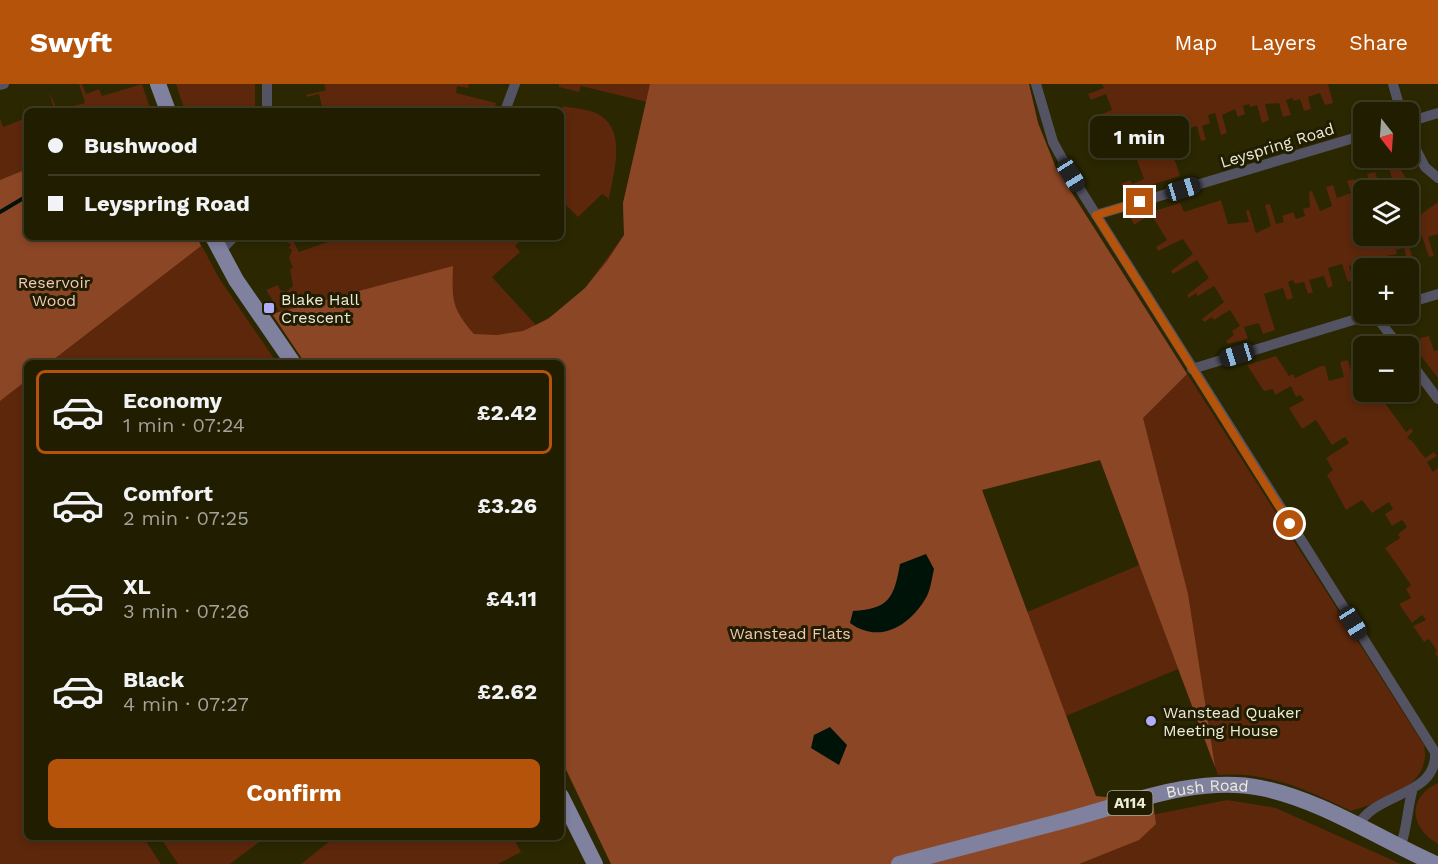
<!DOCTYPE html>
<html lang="en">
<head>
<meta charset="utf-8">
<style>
  body { margin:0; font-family:"Work Sans",sans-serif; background:#28260b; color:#f1f3f6; height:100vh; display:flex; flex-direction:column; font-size:22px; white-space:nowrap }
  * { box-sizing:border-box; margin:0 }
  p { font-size:20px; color:#a2a299 }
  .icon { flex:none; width:33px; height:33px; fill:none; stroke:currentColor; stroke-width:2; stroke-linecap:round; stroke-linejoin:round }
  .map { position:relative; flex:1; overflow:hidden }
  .details { position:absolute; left:24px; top:276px; width:540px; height:480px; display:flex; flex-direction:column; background:#201d01; border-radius:9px; box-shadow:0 3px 9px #0003,0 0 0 2px #3d3b23 }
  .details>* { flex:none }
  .hud { position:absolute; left:24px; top:24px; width:540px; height:132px; border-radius:9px; box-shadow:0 3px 9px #0003,0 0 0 2px #3d3b23; display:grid; align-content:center; height:132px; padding:0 24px; background:#201d01 }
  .needle { width:39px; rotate:163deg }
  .fabs { position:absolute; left:1353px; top:18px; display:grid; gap:12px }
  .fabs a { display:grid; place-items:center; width:66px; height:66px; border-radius:9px; background:#201d01; box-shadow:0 3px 9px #0003,0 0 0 2px #3d3b23; font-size:30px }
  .end { position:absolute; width:27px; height:27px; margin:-14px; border:8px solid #b45309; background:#fff; box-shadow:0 0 0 3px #fff }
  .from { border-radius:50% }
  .bubble { position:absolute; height:42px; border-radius:9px; background:#201d01; box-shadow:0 3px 9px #0003,0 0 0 2px #3d3b23; font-size:20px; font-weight:700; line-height:42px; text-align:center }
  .car { position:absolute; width:18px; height:36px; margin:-18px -9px; border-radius:8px; box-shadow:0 0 4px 2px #0007; background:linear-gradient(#222 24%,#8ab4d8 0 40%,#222 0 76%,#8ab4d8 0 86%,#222 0) }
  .hud b { display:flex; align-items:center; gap:21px; height:57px; font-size:22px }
  .hud b+b { border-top:2px solid #3d3b23 }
  .hud i { width:15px; height:15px; background:#f1f3f6 }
  ul { padding:10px 0 0; list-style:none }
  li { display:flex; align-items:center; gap:18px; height:84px; margin:0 12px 9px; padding:0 12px; border:3px solid transparent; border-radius:9px }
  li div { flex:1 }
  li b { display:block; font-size:22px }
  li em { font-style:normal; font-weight:700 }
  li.selected { border-color:#b45309 }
  li>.icon { width:54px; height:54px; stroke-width:1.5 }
  .cta { display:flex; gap:12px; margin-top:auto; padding:12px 24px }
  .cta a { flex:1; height:69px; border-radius:9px; background:#b45309; color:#fff; font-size:24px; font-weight:700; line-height:69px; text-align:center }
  header { display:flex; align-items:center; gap:36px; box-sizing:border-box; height:84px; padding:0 30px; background:#b45309; color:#fff }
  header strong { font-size:28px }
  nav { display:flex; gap:33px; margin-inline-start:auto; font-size:21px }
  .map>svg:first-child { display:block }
  .green { fill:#5c270b; fill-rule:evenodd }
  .forest { fill:#8b4625 }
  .water { fill:#001309 }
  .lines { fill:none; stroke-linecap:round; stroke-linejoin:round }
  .stream { stroke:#001309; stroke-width:4 }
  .street { stroke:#535363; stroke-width:10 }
  .primary { stroke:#80809f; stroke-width:16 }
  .route { stroke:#b45309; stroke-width:8 }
  .poi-dot { fill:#b0aefa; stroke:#201d02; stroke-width:2 }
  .labels { text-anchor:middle; stroke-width:6; stroke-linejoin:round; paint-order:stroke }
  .shield { fill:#201d02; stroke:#afad96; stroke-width:1.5 }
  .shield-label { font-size:15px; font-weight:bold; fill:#ecebd6 }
  .street-label { font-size:16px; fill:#ecebd6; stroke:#201d02 }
  .park-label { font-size:16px; fill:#f2c8b6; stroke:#201d02 }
  .poi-label { font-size:16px; fill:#ecebd6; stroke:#201d02; text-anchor:start }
</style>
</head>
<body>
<header>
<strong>Swyft</strong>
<nav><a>Map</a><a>Layers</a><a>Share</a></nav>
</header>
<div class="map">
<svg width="1438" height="780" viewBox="0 0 1438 780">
  <rect width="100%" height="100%" fill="#2a2701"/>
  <g class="green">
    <path d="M79,0H82L86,10L99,5L102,12L142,0L151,27H52L54,26L49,7L57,26L85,19Z"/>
    <path d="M176,0H255V27H185Z"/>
    <path d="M324,0H469L468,4L457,2L456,9L496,19L494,27H452L450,22L421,27H323L319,10L307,13L306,11L326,6Z"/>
    <path d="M559,0H1029L1038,39L1056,84L1424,661C1433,702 1382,717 1351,727C1307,706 1268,687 1218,691L1178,585L1066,632L1097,717L611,780L561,675V279H305L272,230L279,227L266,206L278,201L280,206L286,208L293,202L290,185L293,184L289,174L292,166L289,164L291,160L286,158L288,153H291L299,168L342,153H525L515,162L520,168L492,193L536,241L566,223L585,204L624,151L623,119L647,18L581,2L579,8L559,3ZM1100,376L1139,481L1027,528L982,406Z"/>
    <path d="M1102,0H1328L1333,19L1325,21L1320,9L1308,13L1311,25L1304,27L1300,15L1294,17L1292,14L1286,16L1291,31L1283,33L1279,19L1265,20L1269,36L1262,39L1257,21L1250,23L1249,20L1243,22L1245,30L1238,33L1235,25L1222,31L1227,49L1221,51L1215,29L1208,31L1210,39L1202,42L1206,56L1201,57L1197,42L1180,47L1185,62L1179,64L1175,49L1167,52L1180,92L1125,109L1121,100L1130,96L1132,100L1144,95L1134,68L1115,76L1129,67L1123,52L1108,58L1106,54L1121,46L1115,31L1099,37L1097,32L1112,26L1106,10L1091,16L1088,10L1104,4Z"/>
    <path d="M21,17L27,32V153H197L219,194L277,279H27V753H143L161,780H0V35L3,43L26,34Z"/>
    <path d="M563,22C573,24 586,25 596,29C628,44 614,88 609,115L602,110L578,133L561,116V27Z"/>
    <path d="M1398,81L1415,110L1409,116L1408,106H1364V152H1408L1409,126L1416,134L1438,118V150L1428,153L1434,172L1429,173L1422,152L1408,159L1414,178L1408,179L1404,164L1396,166L1397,170L1369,175L1372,184H1366L1363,178L1349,182L1353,196L1348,198L1342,180L1328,184L1333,202L1328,204L1324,192L1309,196L1313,208L1308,210L1304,198L1295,200L1293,196L1288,198L1293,214L1287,216L1283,204L1264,210L1275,246L1263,250L1259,239L1244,243L1248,255L1228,260L1226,257L1234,251L1232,247L1240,242L1230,226L1214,236L1212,233L1204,238L1202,235L1224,218L1214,202L1198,212L1196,209L1189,214L1187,211L1209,194L1197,176L1173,190L1171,187L1193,170L1183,155L1158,167L1156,163L1167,156L1151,130L1134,141L1131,134L1180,119L1184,128L1221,116L1228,140L1249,138L1246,127L1249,126L1256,149L1271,142L1265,121L1270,120L1276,140L1284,138L1282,132L1293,128L1296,135L1305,132L1303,125L1310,123L1309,108L1312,107L1320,127L1332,122L1326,103L1333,101L1337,114L1351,109L1347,97L1354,95L1358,107L1371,104L1367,90L1375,88L1381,106L1394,102L1389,84Z"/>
    <path d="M1429,252L1434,267L1438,266V294L1410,258L1413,257L1414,261L1421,259L1420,254Z"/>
    <path d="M1276,272L1289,292L1293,290L1295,294L1321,282H1325L1329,297L1344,293L1340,278L1348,276L1354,297L1361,293L1359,286L1363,284L1364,308H1383L1379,311L1406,348L1411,344L1413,347L1407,354L1412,357L1425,374L1434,368L1437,372L1427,378L1433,388L1438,384V574L1435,569L1437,567L1429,555L1424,558L1413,542L1426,536L1422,531L1412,539L1399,520L1411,514L1406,505L1411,501L1385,464L1400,454L1398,450L1407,443L1402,436L1392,442L1385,430L1393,425L1389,418L1372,429L1362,416L1346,426L1327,391L1333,386L1326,374L1349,359L1345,353L1332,361L1316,336L1302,345L1289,324L1304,316L1300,311L1296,313L1291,302L1275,311L1273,305L1264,307L1247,281Z"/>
    <path d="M1438,699V760C1410,744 1406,714 1438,699Z"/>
    <path d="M1227,716L1276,724L1401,780H956L1126,736Z"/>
    <path d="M160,753H266L230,780H178Z"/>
    <path d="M335,753H513L521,768L498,780H301Z"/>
  </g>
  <g class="forest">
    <path d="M650,0H1029L1038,39L1056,84L1187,290L1143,334L1188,510L1215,683L1100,376L982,406L1096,712L1153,718L1156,740L1139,756L1079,780H611L561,675V279H305L272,230L453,182C452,215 451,224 474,250L497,251L523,247L548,235L585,204L607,177L624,151L623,119Z"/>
    <path d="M27,85V153H197L201,162L49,279H27V296L0,317V96Z"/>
  </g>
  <g class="water">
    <path d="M926,470L934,485C932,493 931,504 927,512C911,541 880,561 850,539L853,527C889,525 894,514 900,480Z"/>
    <path d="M830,643L847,661L839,681L811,664L814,651Z"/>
  </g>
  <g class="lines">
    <path class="stream" d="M0,128L27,112"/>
    <g class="street">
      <path d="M267,0V27"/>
      <path d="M1036,0L1053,58L1071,91L1435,668C1438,713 1374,708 1358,742"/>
      <path d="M1393,0L1401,28"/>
      <path d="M0,1L4,0"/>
      <path d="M505,27L515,0"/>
      <path d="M1408,38L1438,29"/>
      <path d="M1408,50L1425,83L1438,94"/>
      <path d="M1096,131L1364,51"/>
      <path d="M220,167L234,153"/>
      <path d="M1408,219L1438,210"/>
      <path d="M1374,230L1399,262"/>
      <path d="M1408,275L1438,315"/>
      <path d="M1192,285L1373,230"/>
      <path d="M1400,763C1407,747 1407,726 1412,708"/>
    </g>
    <g class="primary">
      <path d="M158,0L168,27"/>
      <path d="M213,153L236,196L293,279"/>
      <path d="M561,712L595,780"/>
      <path id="s1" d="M899,780C956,765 1013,750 1070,735C1129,719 1199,691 1261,704C1320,715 1381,756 1436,780"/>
    </g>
  </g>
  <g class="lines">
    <path class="route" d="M1140,118L1096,131L1290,440"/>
  </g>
  <g class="poi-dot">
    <rect x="263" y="218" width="12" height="12" rx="3"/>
    <circle cx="1151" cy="637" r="6"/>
  </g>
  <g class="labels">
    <rect class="shield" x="1107.5" y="707" width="45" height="24" rx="4.5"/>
    <g class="shield-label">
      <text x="1130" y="724">A114</text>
    </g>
    <g class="street-label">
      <text transform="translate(1277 61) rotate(-17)" y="6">Leyspring Road</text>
      <text dy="6" stroke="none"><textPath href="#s1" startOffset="318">Bush Road</textPath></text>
    </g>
    <g class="park-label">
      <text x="54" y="204">Reservoir<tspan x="54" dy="18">Wood</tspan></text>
      <text x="790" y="555">Wanstead Flats</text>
    </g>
    <g class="poi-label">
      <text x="281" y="221">Blake Hall<tspan x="281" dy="18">Crescent</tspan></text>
      <text x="1163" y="634">Wanstead Quaker<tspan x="1163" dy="18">Meeting House</tspan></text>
    </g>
  </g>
</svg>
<div class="fabs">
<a><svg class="needle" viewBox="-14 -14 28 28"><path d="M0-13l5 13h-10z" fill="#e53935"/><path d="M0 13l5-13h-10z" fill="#a2a299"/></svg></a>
<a><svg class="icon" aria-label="layers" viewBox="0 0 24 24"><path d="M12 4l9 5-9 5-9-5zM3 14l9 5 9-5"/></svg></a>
<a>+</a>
<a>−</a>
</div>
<i class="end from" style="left:1290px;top:440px"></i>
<i class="end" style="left:1140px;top:118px"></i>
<div class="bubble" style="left:1090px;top:32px;width:99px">1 min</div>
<i class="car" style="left:1071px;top:91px;rotate:148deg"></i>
<i class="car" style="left:1183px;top:105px;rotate:73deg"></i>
<i class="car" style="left:1237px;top:271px;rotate:253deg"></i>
<i class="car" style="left:1353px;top:539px;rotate:148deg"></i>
<div class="hud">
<b><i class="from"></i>Bushwood</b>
<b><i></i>Leyspring Road</b>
</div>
<section class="details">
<ul>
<li class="selected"><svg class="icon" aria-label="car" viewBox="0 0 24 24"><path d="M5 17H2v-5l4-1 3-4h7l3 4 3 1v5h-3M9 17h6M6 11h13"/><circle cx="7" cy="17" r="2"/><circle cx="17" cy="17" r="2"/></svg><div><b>Economy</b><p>1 min · 07:24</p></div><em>£2.42</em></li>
<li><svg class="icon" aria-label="car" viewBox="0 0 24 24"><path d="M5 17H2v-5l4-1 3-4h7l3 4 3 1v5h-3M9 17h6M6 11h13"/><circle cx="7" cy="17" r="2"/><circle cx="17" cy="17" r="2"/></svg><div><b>Comfort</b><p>2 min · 07:25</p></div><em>£3.26</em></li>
<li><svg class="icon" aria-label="car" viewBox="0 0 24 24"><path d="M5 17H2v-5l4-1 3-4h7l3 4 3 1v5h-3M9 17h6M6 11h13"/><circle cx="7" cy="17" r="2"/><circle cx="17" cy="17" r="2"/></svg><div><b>XL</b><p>3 min · 07:26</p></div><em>£4.11</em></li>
<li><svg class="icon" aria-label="car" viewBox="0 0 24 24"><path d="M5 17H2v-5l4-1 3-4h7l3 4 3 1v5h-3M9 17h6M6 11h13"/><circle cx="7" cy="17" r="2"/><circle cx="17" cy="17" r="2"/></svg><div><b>Black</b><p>4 min · 07:27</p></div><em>£2.62</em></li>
</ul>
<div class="cta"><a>Confirm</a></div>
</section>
</div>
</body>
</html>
